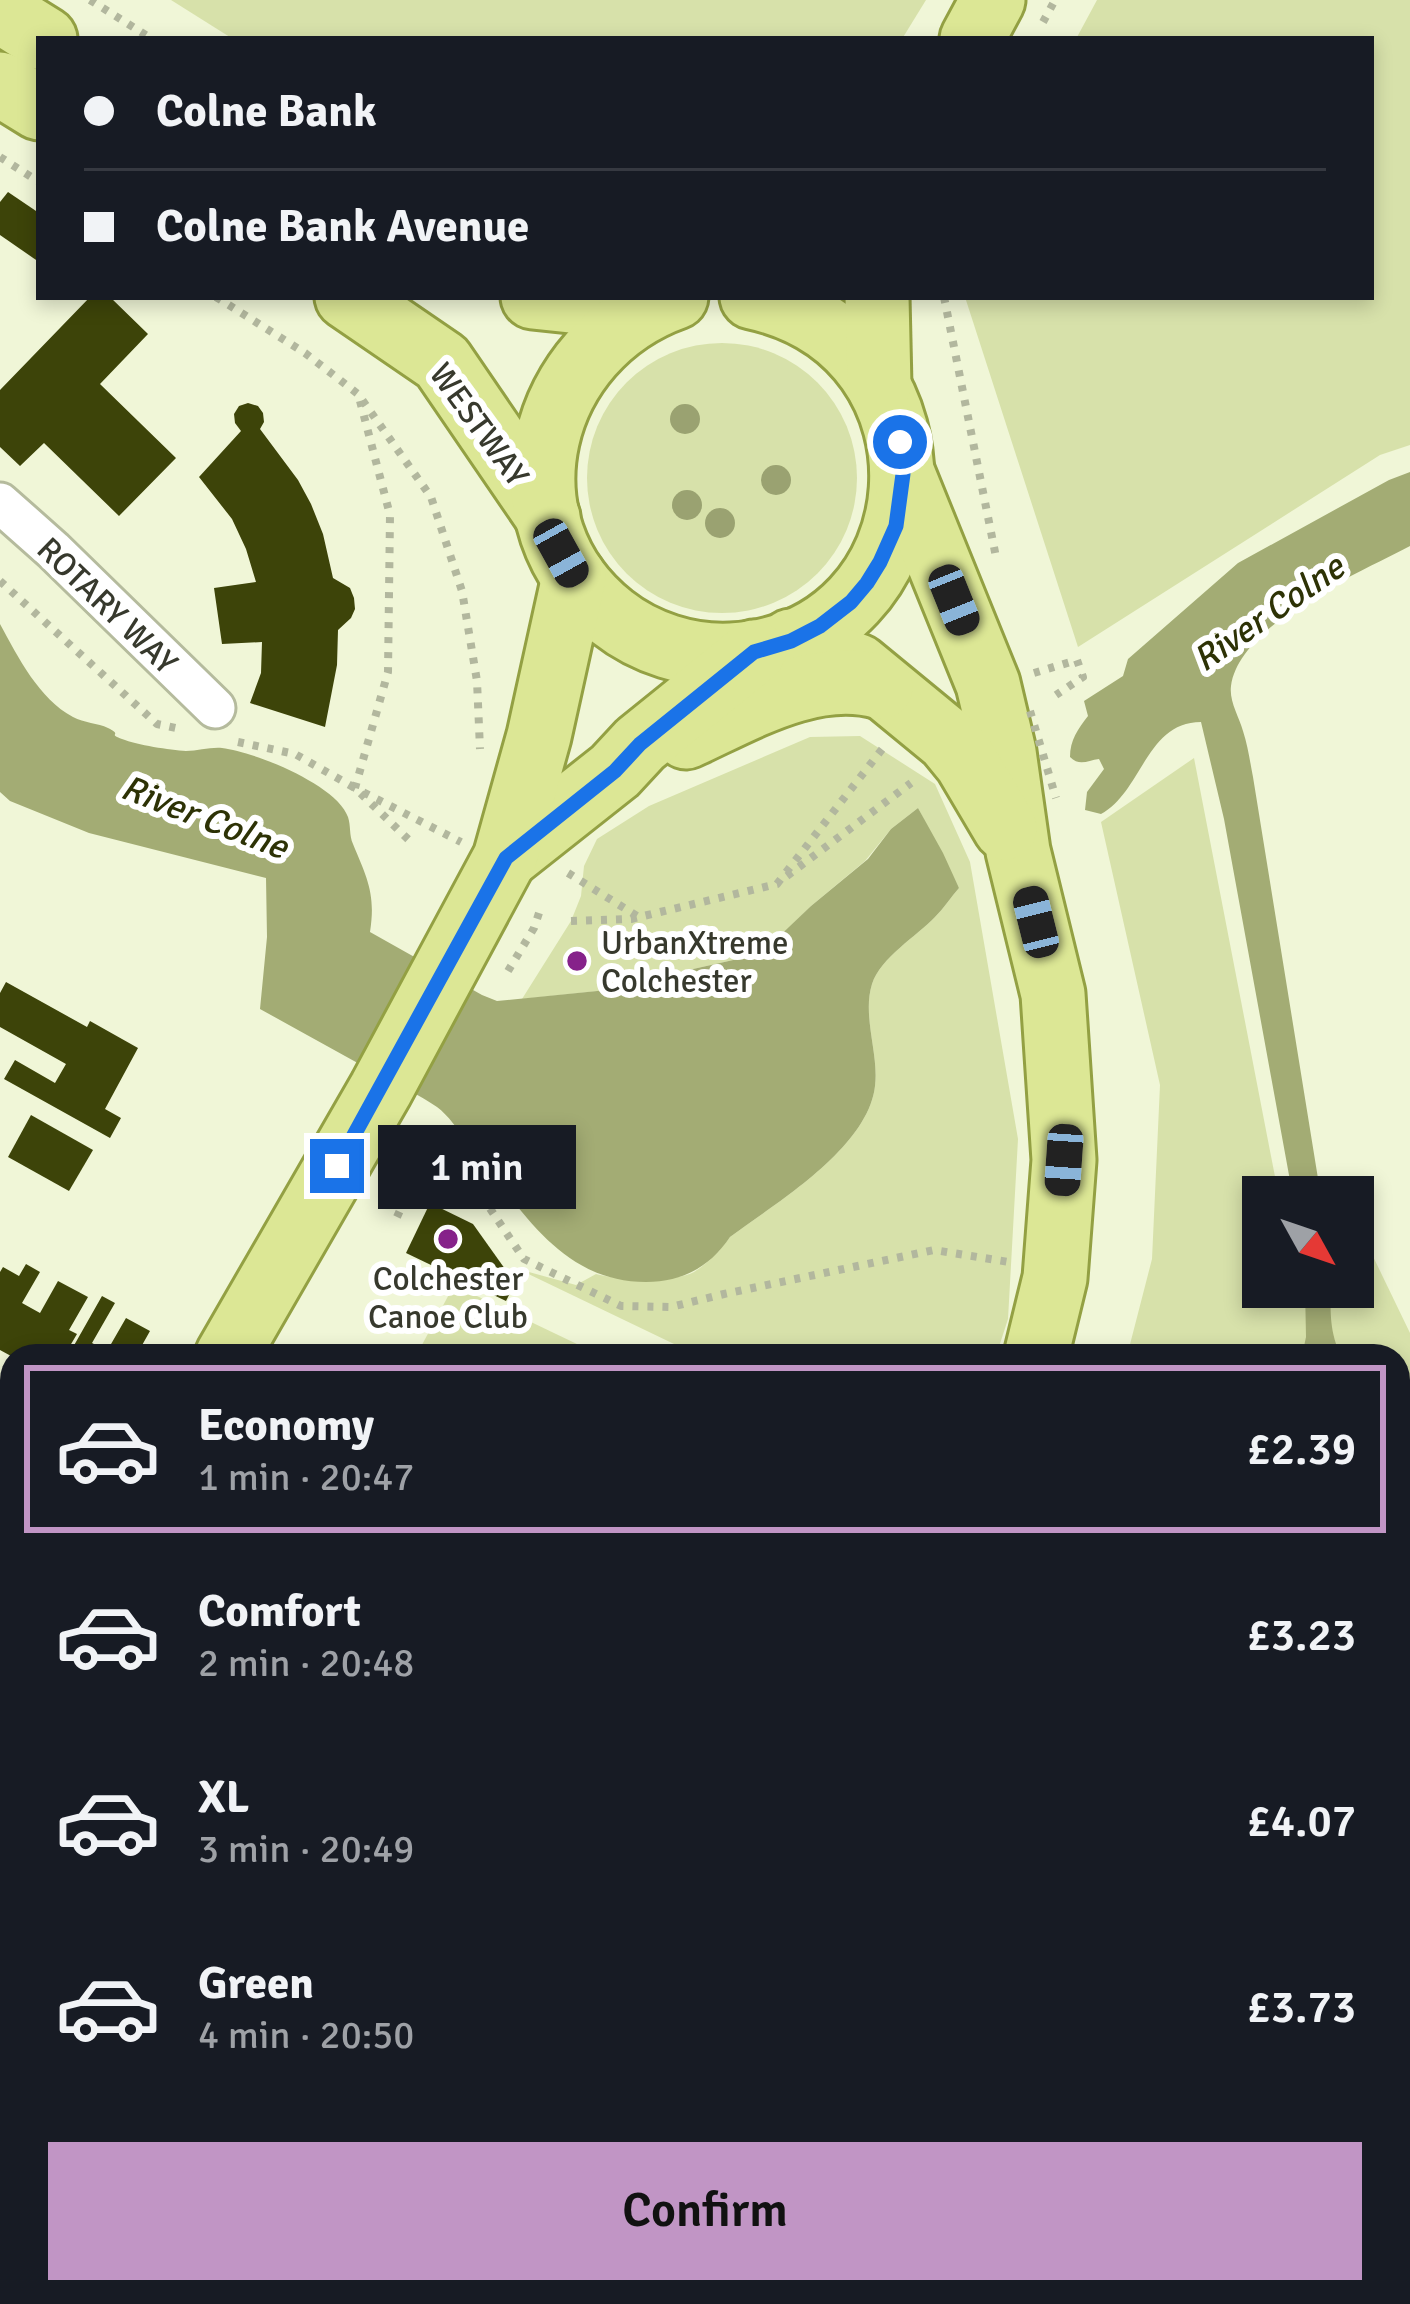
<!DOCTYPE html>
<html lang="en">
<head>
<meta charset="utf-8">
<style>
  body { margin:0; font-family:Signika,sans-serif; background:#20242c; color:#f1f3f6; height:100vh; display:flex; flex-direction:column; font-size:45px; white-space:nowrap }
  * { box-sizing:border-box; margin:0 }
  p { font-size:39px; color:#9ea1a6 }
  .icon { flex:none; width:66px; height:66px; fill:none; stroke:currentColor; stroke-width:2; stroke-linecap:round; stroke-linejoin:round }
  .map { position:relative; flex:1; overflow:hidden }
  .drawer { position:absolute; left:0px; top:1344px; width:1410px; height:960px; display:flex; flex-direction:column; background:#171b24; border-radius:36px 36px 0 0; box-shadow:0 6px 18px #0003 }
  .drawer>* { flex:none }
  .banner { position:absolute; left:36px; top:36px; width:1338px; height:264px; border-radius:0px; box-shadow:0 6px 18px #0003; display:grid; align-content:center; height:264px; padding:0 48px; background:#171b24 }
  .needle { width:78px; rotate:130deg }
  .controls { position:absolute; left:1242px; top:1176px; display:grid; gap:24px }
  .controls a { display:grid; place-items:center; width:132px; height:132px; border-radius:0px; background:#171b24; box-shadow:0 6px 18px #0003; font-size:60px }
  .end { position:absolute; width:54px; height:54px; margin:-27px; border:15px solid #1a73e8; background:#fff; box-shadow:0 0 0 6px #fff }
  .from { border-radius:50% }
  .bubble { position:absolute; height:84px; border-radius:0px; background:#171b24; box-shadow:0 6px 18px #0003; font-size:39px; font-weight:600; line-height:84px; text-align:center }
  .car { position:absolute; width:36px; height:72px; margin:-36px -18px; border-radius:15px; box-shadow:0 0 9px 3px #0007; background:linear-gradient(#222 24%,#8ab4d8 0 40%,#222 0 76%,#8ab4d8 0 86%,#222 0) }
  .banner b { display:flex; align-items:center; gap:42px; height:114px; font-size:45px }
  .banner b+b { border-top:3px solid #363941 }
  .banner i { width:30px; height:30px; background:#f1f3f6 }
  ul { padding:21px 0 0; list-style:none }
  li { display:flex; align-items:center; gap:36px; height:168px; margin:0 24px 18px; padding:0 24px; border:6px solid transparent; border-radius:0px }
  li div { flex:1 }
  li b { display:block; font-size:45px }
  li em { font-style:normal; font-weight:600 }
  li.current { border-color:#c195c5 }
  li>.icon { width:108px; height:108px; stroke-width:1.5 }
  .action { display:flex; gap:24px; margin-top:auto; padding:24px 48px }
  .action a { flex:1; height:138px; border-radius:0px; background:#c195c5; color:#111; font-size:48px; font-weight:600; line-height:138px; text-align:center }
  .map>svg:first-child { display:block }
  .green { fill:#d7e1aa }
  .water { fill:#a3ac74 }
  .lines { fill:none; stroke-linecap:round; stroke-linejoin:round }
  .stream { stroke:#a3ac74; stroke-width:12 }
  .building { fill:#3d4409 }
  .lane-casing { stroke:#b5bb9d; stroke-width:27 }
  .street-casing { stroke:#b5bb9d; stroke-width:45 }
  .secondary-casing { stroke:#b5bb9d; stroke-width:63 }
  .primary-casing { stroke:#93a043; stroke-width:69 }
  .path { stroke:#b2b79e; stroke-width:8; stroke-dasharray:6 9; stroke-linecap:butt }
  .lane { stroke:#fff; stroke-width:21 }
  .street { stroke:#fff; stroke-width:39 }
  .secondary { stroke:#eef3ca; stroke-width:57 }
  .primary { stroke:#dce795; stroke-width:63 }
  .path-bridge { stroke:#b2b79e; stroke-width:8; stroke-dasharray:6 9; stroke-linecap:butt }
  .tree { fill:#9aa271 }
  .route { stroke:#1a73e8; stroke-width:15 }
  .poi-dot { fill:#86228a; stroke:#fff; stroke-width:4.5 }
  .labels { text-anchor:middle; stroke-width:12; stroke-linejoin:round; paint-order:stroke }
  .street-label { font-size:33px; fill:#37392d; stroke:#fff }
  .poi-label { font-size:33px; fill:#37392d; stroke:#fff; text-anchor:start }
  .water-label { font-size:36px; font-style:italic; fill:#2d3205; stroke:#fff }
</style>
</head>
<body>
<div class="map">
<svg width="1410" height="2304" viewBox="0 0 1410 2304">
  <rect width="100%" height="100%" fill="#f0f6d7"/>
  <g class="green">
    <path d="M171,0H926L902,39H233Z"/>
    <path d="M1097,0H1410V445L1380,455L1078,647L965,297H1371V39H1076Z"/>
    <circle cx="722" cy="478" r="135"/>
    <path d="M860,736L935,784L970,862L1018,1139L1008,1319L996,1356H699L518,1269L576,1285L596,1274C616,1280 677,1282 694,1272C708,1263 721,1250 730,1237C776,1203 868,1148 875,1086C879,1054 862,1016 872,984C881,957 916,937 935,917C944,908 951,897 959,888L918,808L891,829L865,861L811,906L768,948L751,956L662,976L617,989L522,999L571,921L581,896L584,866L597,839L649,806L810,737Z"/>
    <path d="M1194,758L1277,1187L1334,1176L1344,1197H1263V1287H1353V1215L1410,1333V1703L1398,1698V1356H1127L1152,1259L1160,1085L1101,822Z"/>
    <path d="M454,1285L602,1356H416Z"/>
  </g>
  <g class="water">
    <path d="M1410,472V546C1359,573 1240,623 1231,686C1229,701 1239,717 1243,731C1248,746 1250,762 1253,777L1321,1197H1293L1224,819L1201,722C1146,722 1142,792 1101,814L1085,810L1087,792L1104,769L1099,759C1088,760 1080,767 1070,757C1070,740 1078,729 1088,716L1084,701L1123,676L1128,659L1238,563L1389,480Z"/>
    <path d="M0,624C18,657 39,699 73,717C84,723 98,723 108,728C124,736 106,733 122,739C137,745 170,750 186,751C198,751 210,747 222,748C255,752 337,785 348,817C351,826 349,835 353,844C367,878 376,894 370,932L482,995L497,1001L617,989L662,976L751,956L768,947L811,906L868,859L891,829L918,808L943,853L959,888C951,897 944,908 935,917C916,937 881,957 872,984C862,1016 879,1054 875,1086C868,1148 776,1203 730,1237C710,1267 682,1282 646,1282C557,1282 517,1202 467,1141C458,1130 448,1115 437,1107C420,1095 399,1086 381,1076C341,1054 300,1031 260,1009L267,937L266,878L89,833L10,801L0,792Z"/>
    <path d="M1305,1287H1331C1330,1313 1330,1333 1341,1356H1302L1306,1337Z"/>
  </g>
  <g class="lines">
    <path class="stream" d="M1398,1451L1410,1467"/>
  </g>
  <g class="building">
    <path d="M8,192L39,213V262L0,235V202Z"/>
    <path d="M90,297H110L148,334L100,384L176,458L119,516L44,443L20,466L0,447V390Z"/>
    <path d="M248,403L258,406L263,413L264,422L260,429L298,480L311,504L323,534L333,578L350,588L354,598L355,609L351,618L338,630L337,665L325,727L250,703L261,673L262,642L222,644L214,588L256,582L246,549L232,519L199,477L241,431L235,423L234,414L239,406Z"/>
    <path d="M6,982L87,1027L90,1021L138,1048L105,1109L121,1118L110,1138L4,1079L15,1060L55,1083L66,1064L0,1027V993Z"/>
    <path d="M31,1115L93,1150L69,1191L8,1157Z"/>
    <path d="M430,1203L473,1224L515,1283L506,1301L406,1253Z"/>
    <path d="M26,1264L40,1272L22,1303L40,1313L58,1281L88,1297L69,1330L77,1334L64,1356H11L0,1350V1272L3,1267L19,1276Z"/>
    <path d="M102,1296L115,1303L92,1343L107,1351L126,1318L150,1331L136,1356H68Z"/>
    <path d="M9,1467L12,1469V1558L0,1580V1482Z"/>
    <path d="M1398,1752L1410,1759V1828L1398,1821L1407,1802L1398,1797Z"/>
    <path d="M7,2060L12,2062V2100L0,2095V2077Z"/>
    <path d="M353,2292H419L413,2304H377Z"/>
    <path d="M443,2292H463L484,2304H436Z"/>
    <path d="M546,2292H583L577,2304H566Z"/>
    <path d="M1063,2292H1087L1101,2296L1099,2304H1060Z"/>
    <path d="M1139,2292H1185L1168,2304H1148Z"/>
    <path d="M1239,2292H1305L1298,2304H1258Z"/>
  </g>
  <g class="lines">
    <defs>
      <path id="lane" d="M0,1800L12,1807"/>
      <g id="street">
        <path d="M0,503L53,550L215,708"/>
        <path d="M0,1409L12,1415"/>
        <path d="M1398,2069L1410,2081"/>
        <path d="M1398,2204L1410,2186"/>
        <path d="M1332,2304L1340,2292"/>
      </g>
      <g id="secondary">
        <path d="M0,2198L12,2208"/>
        <path d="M174,2292L200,2304"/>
      </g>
      <g id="primary">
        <path d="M0,11L45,39"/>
        <path d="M972,39L993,0"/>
        <path d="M0,84L39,108"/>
        <path d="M347,297L442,362L548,517"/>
        <path d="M533,297L646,309"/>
        <path d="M676,297C538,346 492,522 612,617C645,643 689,657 731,655C943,643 966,343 752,297"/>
        <path d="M877,297L879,386"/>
        <path d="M903,474L988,684L1004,752L1018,851L1053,994L1064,1160L1055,1278L1036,1356"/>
        <path d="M791,641L858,666L948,740L966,762L1005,828"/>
        <path d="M686,737C745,710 814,668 881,687"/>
        <path d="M505,858L615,771L640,744L754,652"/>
        <path d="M227,1356L381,1089L505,858L539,736L574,577"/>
        <path d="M0,1749L12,1728"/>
        <path d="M754,2304L756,2292"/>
      </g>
    </defs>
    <use href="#lane" class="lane-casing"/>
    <use href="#street" class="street-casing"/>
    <use href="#secondary" class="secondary-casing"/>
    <use href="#primary" class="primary-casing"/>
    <g class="path">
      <path d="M90,0L152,39"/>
      <path d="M1043,22L1055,0"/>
      <path d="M0,157L39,182"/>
      <path d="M216,297L305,353L358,394L431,497L462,591L477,681L480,749"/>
      <path d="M944,297L996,557"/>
      <path d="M360,401L390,515L388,672L355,788L461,842"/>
      <path d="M0,581L157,724L176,728"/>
      <path d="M1034,673L1077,660L1083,677L1056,695"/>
      <path d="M238,742L295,754L355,788L413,844"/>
      <path d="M568,873L637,916"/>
      <path d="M787,876L911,783"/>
      <path d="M571,921L631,919L777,884L883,748"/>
      <path d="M508,971L534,928L540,910"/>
      <path d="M397,1217L414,1179L441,1136L524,1259L621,1306L671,1307L724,1294L934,1250L1009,1262"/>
      <path d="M1398,1610L1410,1616"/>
      <path d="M0,1630L12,1610"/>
      <path d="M0,1869L12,1852"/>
      <path d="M92,2292L119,2304"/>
      <path d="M817,2292L818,2304"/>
    </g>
    <use href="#lane" class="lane"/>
    <use href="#street" class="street"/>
    <use href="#secondary" class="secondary"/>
    <use href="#primary" class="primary"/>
    <path class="path-bridge" d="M1030,711L1056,798"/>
  </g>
  <g class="tree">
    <circle cx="685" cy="419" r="15"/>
    <circle cx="776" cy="480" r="15"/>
    <circle cx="687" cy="505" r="15"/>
    <circle cx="720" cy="523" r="15"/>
  </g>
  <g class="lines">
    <path class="route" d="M337,1166L506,858L615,771L640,744L754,652L791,641L820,626L851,602L867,583L880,562L896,526L903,474L900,442"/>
  </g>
  <g class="poi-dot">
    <circle cx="577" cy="961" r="12"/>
    <circle cx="448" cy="1239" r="12"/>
  </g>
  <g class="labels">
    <g class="street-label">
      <text transform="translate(480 424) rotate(54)" y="12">WESTWAY</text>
      <text transform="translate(108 605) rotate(44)" y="12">ROTARY WAY</text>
    </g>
    <g class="poi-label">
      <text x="601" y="954">UrbanXtreme<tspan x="601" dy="38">Colchester</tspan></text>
      <text x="448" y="1290" text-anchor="middle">Colchester<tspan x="448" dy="38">Canoe Club</tspan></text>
    </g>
    <g class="water-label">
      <text transform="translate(1268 612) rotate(-35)" y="13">River Colne</text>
      <text transform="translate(205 816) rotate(21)" y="13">River Colne</text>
    </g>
  </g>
</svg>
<div class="controls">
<a><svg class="needle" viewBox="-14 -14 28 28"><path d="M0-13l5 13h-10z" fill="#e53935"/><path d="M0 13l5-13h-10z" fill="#9ea1a6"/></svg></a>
</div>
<i class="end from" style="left:900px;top:442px"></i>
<i class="end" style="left:337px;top:1166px"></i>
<div class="bubble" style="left:378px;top:1125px;width:198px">1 min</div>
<i class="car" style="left:561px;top:553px;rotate:151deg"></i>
<i class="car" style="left:954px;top:600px;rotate:158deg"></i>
<i class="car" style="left:1036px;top:922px;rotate:346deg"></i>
<i class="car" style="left:1064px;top:1160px;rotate:184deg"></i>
<div class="banner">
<b><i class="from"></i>Colne Bank</b>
<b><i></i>Colne Bank Avenue</b>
</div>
<section class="drawer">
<ul>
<li class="current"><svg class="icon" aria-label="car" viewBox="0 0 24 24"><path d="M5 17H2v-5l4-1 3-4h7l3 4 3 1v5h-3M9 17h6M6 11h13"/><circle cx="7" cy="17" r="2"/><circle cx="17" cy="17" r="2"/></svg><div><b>Economy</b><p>1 min · 20:47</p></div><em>£2.39</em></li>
<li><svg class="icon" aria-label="car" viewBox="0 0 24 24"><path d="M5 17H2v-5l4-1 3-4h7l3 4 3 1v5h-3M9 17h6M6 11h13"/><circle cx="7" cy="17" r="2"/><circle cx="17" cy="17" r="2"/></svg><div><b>Comfort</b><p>2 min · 20:48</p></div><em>£3.23</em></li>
<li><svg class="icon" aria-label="car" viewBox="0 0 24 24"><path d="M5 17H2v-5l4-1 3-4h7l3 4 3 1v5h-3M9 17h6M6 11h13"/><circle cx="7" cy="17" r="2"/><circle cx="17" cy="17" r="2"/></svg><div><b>XL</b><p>3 min · 20:49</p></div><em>£4.07</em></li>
<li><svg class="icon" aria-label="car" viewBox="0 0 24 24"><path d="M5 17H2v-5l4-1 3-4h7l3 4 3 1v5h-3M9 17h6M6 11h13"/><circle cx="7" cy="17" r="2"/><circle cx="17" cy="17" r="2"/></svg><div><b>Green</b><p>4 min · 20:50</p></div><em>£3.73</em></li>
</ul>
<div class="action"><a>Confirm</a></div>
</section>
</div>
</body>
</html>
